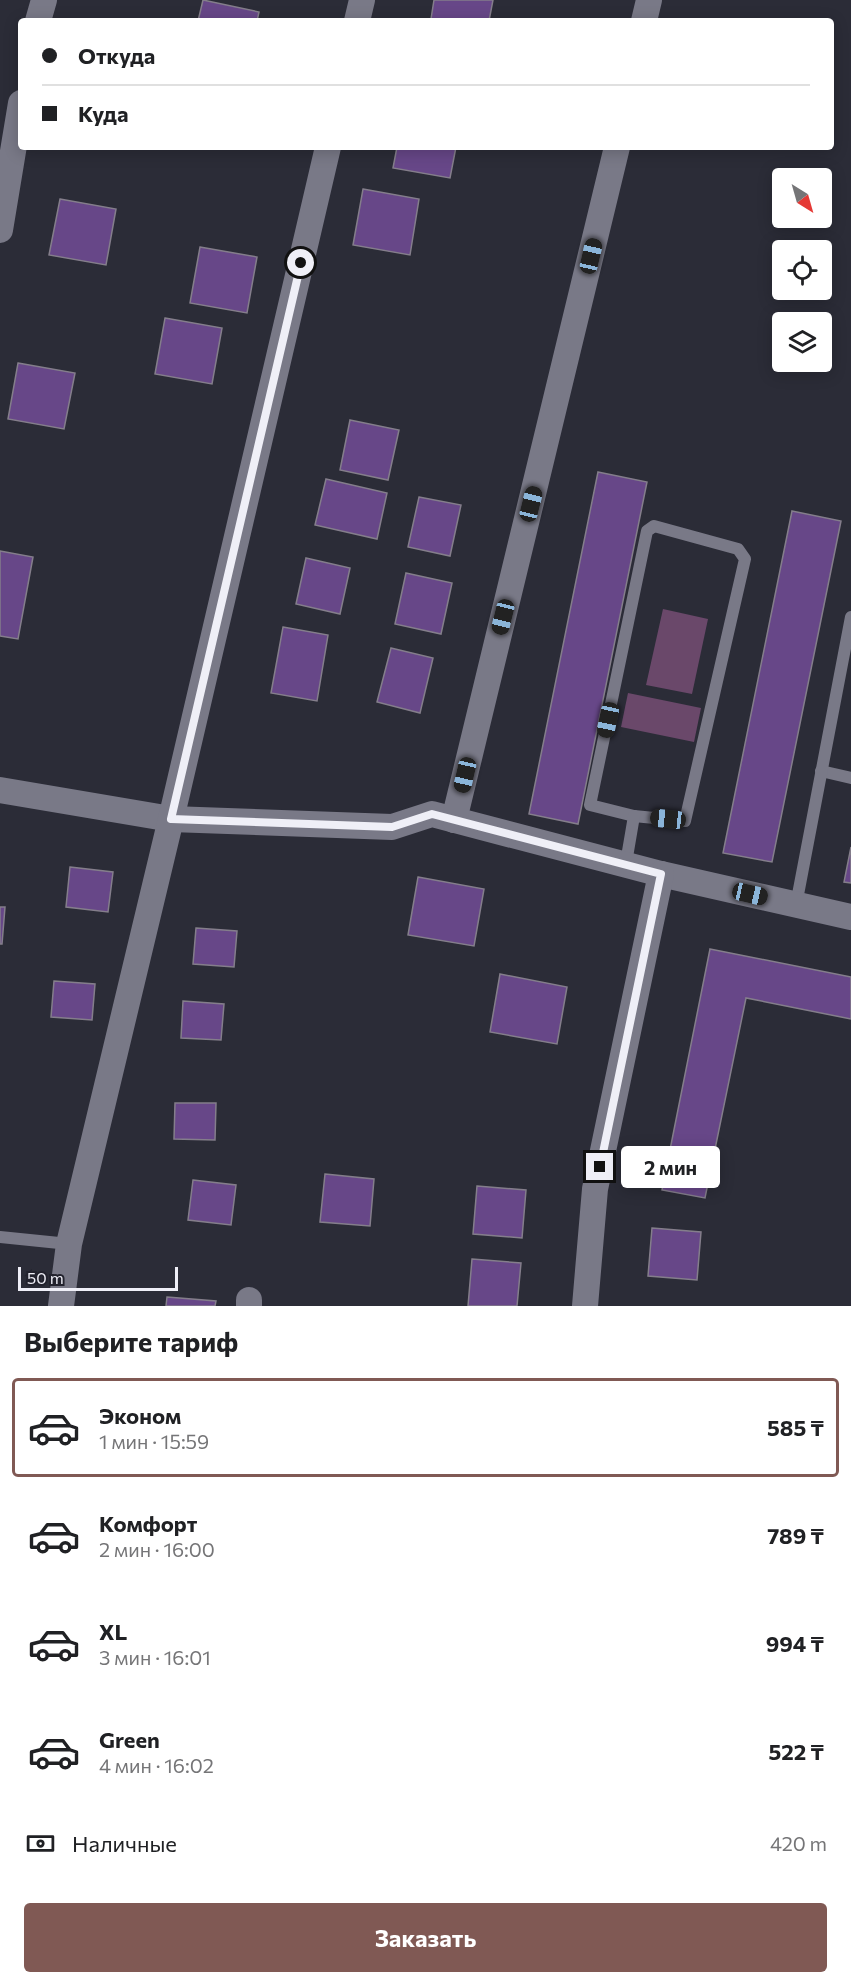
<!DOCTYPE html>
<html lang="ru">
<head>
<meta charset="utf-8">
<style>
  body { margin:0; font-family:Commissioner,sans-serif; background:#f6f6f6; color:#202124; height:100vh; display:flex; flex-direction:column; font-size:22px; white-space:nowrap }
  * { box-sizing:border-box; margin:0 }
  p { font-size:20px; color:#757577 }
  .icon { flex:none; width:33px; height:33px; fill:none; stroke:currentColor; stroke-width:2; stroke-linecap:round; stroke-linejoin:round }
  .map { position:relative; height:1306px; overflow:hidden }
  .details { display:flex; flex-direction:column; background:#fff; flex:1 }
  .details>* { flex:none }
  .banner { position:absolute; left:18px; top:18px; width:816px; height:132px; border-radius:6px; box-shadow:0 3px 15px #0003; display:grid; align-content:center; height:132px; padding:0 24px; background:#fff }
  .needle { width:39px; rotate:143deg }
  .buttons { position:absolute; left:772px; top:168px; display:grid; gap:12px }
  .buttons a { display:grid; place-items:center; width:60px; height:60px; border-radius:6px; background:#fff; box-shadow:0 3px 15px #0003; font-size:30px }
  .scale { position:absolute; left:18px; bottom:15px; width:160px; box-sizing:border-box; padding-left:6px; border:3px solid #efeff7; border-top:0; font-size:16px; line-height:21px; white-space:nowrap; color:#efeff7; -webkit-text-stroke:4px #22222d; paint-order:stroke }
  .end { position:absolute; width:27px; height:27px; margin:-14px; border:8px solid #efeff7; background:#111; box-shadow:0 0 0 3px #111 }
  .from { border-radius:50% }
  .bubble { position:absolute; height:42px; border-radius:6px; background:#fff; box-shadow:0 3px 15px #0003; font-size:20px; font-weight:700; line-height:42px; text-align:center }
  .car { position:absolute; width:18px; height:36px; margin:-18px -9px; border-radius:8px; box-shadow:0 0 4px 2px #0007; background:linear-gradient(#222 24%,#8ab4d8 0 40%,#222 0 76%,#8ab4d8 0 86%,#222 0) }
  .banner b { display:flex; align-items:center; gap:21px; height:57px; font-size:22px }
  .banner b+b { border-top:2px solid #e0e0e0 }
  .banner i { width:15px; height:15px; background:#202124 }
  ul { padding:0; list-style:none }
  li { display:flex; align-items:center; gap:18px; height:99px; margin:0 12px 9px; padding:0 12px; border:3px solid transparent; border-radius:6px }
  li div { flex:1 }
  li b { display:block; font-size:22px }
  li em { font-style:normal; font-weight:700 }
  li.active { border-color:#805954 }
  li>.icon { width:54px; height:54px; stroke-width:1.5 }
  h2 { padding:0 24px; font-size:27px; line-height:72px }
  .pay { display:flex; align-items:center; gap:15px; height:66px; padding:0 24px; font-size:22px }
  .pay p { margin-inline-start:auto }
  .action { display:flex; gap:12px; margin-top:auto; padding:12px 24px }
  .action a { flex:1; height:69px; border-radius:6px; background:#805954; color:#fff; font-size:24px; font-weight:700; line-height:69px; text-align:center }
  .map>svg:first-child { display:block }
  .green { fill:#6a486a }
  .building { fill:#674788; stroke:#847e8b; stroke-width:1.5 }
  .lines { fill:none; stroke-linecap:round; stroke-linejoin:round }
  .lane { stroke:#797987; stroke-width:12 }
  .street { stroke:#797987; stroke-width:26 }
  .route { stroke:#efeff7; stroke-width:8 }
</style>
</head>
<body>
<div class="map">
<svg width="851" height="1306" viewBox="0 0 851 1306">
  <rect width="100%" height="100%" fill="#2b2c37"/>
  <g class="green">
    <path d="M663,609L708,619L692,694L646,685Z"/>
    <path d="M628,693L701,708L694,742L621,727Z"/>
  </g>
  <g class="building">
    <path d="M203,0L259,12L257,21H198Z"/>
    <path d="M434,0H493L489,21H445L431,19Z"/>
    <path d="M397,147H456L450,178L393,168Z"/>
    <path d="M363,189L419,199L410,255L353,245Z"/>
    <path d="M60,199L116,209L106,265L49,255Z"/>
    <path d="M200,247L257,257L247,313L190,303Z"/>
    <path d="M165,318L222,328L212,384L155,374Z"/>
    <path d="M18,363L75,373L64,429L8,419Z"/>
    <path d="M350,420L399,430L388,480L340,470Z"/>
    <path d="M598,472L647,482L578,824L529,814Z"/>
    <path d="M326,479L387,493L377,539L315,525Z"/>
    <path d="M419,497L461,505L450,556L408,547Z"/>
    <path d="M792,511L841,521L772,862L723,853Z"/>
    <path d="M0,551L33,557L18,639L0,636Z"/>
    <path d="M306,558L350,568L340,614L296,604Z"/>
    <path d="M406,573L452,583L441,634L395,624Z"/>
    <path d="M283,627L328,635L317,701L271,693Z"/>
    <path d="M391,648L433,658L420,713L377,702Z"/>
    <path d="M851,847V883L844,882Z"/>
    <path d="M70,867L113,872L108,912L66,907Z"/>
    <path d="M418,877L484,889L474,946L408,935Z"/>
    <path d="M0,907H5L2,944H0Z"/>
    <path d="M196,928L237,931L234,967L193,964Z"/>
    <path d="M710,949L851,977V1019L746,998L705,1198L662,1190Z"/>
    <path d="M500,974L567,987L557,1044L490,1032Z"/>
    <path d="M54,981L95,984L92,1020L51,1017Z"/>
    <path d="M183,1001L224,1004L221,1040L181,1038Z"/>
    <path d="M175,1103H216L215,1140L174,1139Z"/>
    <path d="M325,1174L374,1179L370,1226L320,1222Z"/>
    <path d="M193,1180L236,1185L231,1225L188,1220Z"/>
    <path d="M477,1186L526,1190L522,1238L473,1234Z"/>
    <path d="M652,1228L701,1232L697,1280L648,1276Z"/>
    <path d="M472,1259L521,1263L517,1306H468Z"/>
    <path d="M167,1297L216,1301L215,1306H166Z"/>
  </g>
  <g class="lines">
    <g class="lane">
      <path d="M654,526L738,549L745,559L685,821L634,816L590,805L647,531Z"/>
      <path d="M821,771L851,778"/>
      <path d="M626,863L634,816"/>
      <path d="M796,905L851,617"/>
      <path d="M0,1237L69,1244"/>
    </g>
    <g class="street">
      <path d="M38,21L44,0"/>
      <path d="M357,21L362,0"/>
      <path d="M644,21L649,0"/>
      <path d="M0,230L21,103"/>
      <path d="M0,790L171,819L392,827L432,814L661,874L851,917"/>
      <path d="M454,820L617,147"/>
      <path d="M61,1306L69,1244L171,819L328,147"/>
      <path d="M249,1306V1300"/>
      <path d="M585,1306L595,1189L661,874"/>
    </g>
  </g>
  <g class="lines">
    <path class="route" d="M301,263L171,819L392,827L432,814L661,874L600,1167"/>
  </g>
</svg>
<div class="buttons">
<a><svg class="needle" viewBox="-14 -14 28 28"><path d="M0-13l5 13h-10z" fill="#e53935"/><path d="M0 13l5-13h-10z" fill="#757577"/></svg></a>
<a><svg class="icon" aria-label="locate" viewBox="0 0 24 24"><circle cx="12" cy="12" r="6"/><path d="M12 2v4M12 18v4M2 12h4M18 12h4"/></svg></a>
<a><svg class="icon" aria-label="layers" viewBox="0 0 24 24"><path d="M12 4l9 5-9 5-9-5zM3 14l9 5 9-5"/></svg></a>
</div>
<div class="scale">50 m</div>
<i class="end from" style="left:301px;top:263px"></i>
<i class="end" style="left:600px;top:1167px"></i>
<div class="bubble" style="left:621px;top:1146px;width:99px">2 мин</div>
<i class="car" style="left:591px;top:256px;rotate:13deg"></i>
<i class="car" style="left:531px;top:504px;rotate:14deg"></i>
<i class="car" style="left:503px;top:617px;rotate:194deg"></i>
<i class="car" style="left:608px;top:720px;rotate:192deg"></i>
<i class="car" style="left:465px;top:775px;rotate:193deg"></i>
<i class="car" style="left:668px;top:819px;rotate:276deg"></i>
<i class="car" style="left:750px;top:894px;rotate:103deg"></i>
<div class="banner">
<b><i class="from"></i>Откуда</b>
<b><i></i>Куда</b>
</div>
</div>
<section class="details">
<h2>Выберите тариф</h2>
<ul>
<li class="active"><svg class="icon" aria-label="car" viewBox="0 0 24 24"><path d="M5 17H2v-5l4-1 3-4h7l3 4 3 1v5h-3M9 17h6M6 11h13"/><circle cx="7" cy="17" r="2"/><circle cx="17" cy="17" r="2"/></svg><div><b>Эконом</b><p>1 мин · 15:59</p></div><em>585 ₸</em></li>
<li><svg class="icon" aria-label="car" viewBox="0 0 24 24"><path d="M5 17H2v-5l4-1 3-4h7l3 4 3 1v5h-3M9 17h6M6 11h13"/><circle cx="7" cy="17" r="2"/><circle cx="17" cy="17" r="2"/></svg><div><b>Комфорт</b><p>2 мин · 16:00</p></div><em>789 ₸</em></li>
<li><svg class="icon" aria-label="car" viewBox="0 0 24 24"><path d="M5 17H2v-5l4-1 3-4h7l3 4 3 1v5h-3M9 17h6M6 11h13"/><circle cx="7" cy="17" r="2"/><circle cx="17" cy="17" r="2"/></svg><div><b>XL</b><p>3 мин · 16:01</p></div><em>994 ₸</em></li>
<li><svg class="icon" aria-label="car" viewBox="0 0 24 24"><path d="M5 17H2v-5l4-1 3-4h7l3 4 3 1v5h-3M9 17h6M6 11h13"/><circle cx="7" cy="17" r="2"/><circle cx="17" cy="17" r="2"/></svg><div><b>Green</b><p>4 мин · 16:02</p></div><em>522 ₸</em></li>
</ul>
<div class="pay"><svg class="icon" aria-label="cash" viewBox="0 0 24 24"><path d="M3 7h18v10H3z"/><circle cx="12" cy="12" r="2"/></svg>Наличные<p>420 m</p></div>
<div class="action"><a>Заказать</a></div>
</section>
</body>
</html>
